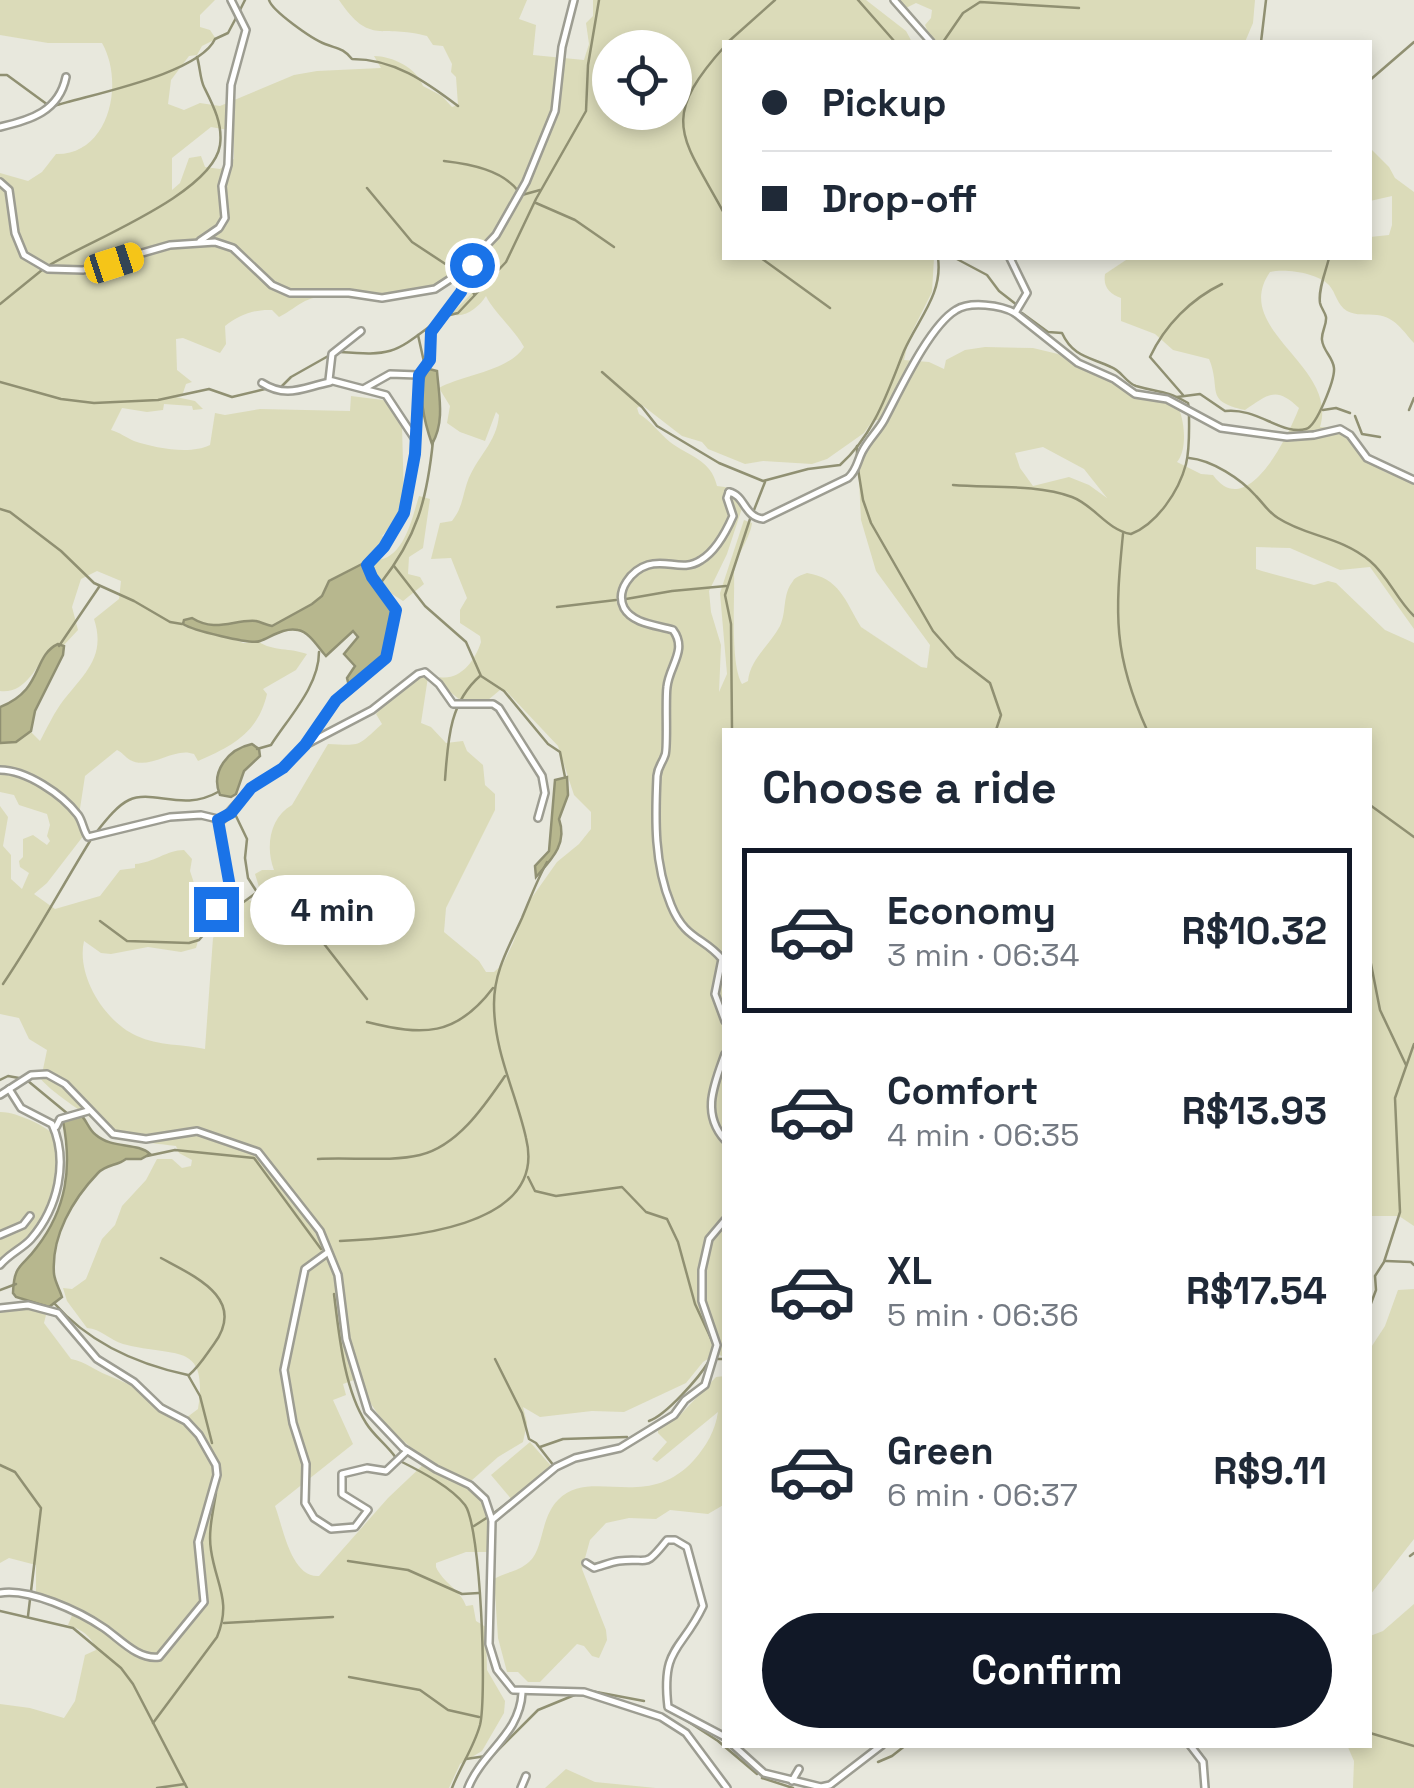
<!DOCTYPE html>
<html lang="en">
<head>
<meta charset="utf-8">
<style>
  body { margin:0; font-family:"Space Grotesk",sans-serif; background:#f2f2f3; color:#1f2937; height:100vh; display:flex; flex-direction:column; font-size:38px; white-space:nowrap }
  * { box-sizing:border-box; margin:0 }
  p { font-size:32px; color:#747a83 }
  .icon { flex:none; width:55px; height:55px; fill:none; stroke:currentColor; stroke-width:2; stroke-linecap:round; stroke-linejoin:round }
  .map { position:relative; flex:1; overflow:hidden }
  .drawer { position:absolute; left:722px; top:728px; width:650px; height:1020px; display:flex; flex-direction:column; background:#fff; border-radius:0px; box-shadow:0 5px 15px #0003 }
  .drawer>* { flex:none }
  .hud { position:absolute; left:722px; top:40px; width:650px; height:220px; border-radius:0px; box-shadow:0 5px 15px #0003; display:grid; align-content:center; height:220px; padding:0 40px; background:#fff }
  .fabs { position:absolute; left:592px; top:30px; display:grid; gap:20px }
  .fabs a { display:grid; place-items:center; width:100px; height:100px; border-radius:50%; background:#fff; box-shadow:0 5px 15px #0003; font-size:50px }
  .end { position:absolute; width:45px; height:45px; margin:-22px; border:12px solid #1a73e8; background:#fff; box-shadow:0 0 0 5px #fff }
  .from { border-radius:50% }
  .bubble { position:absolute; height:70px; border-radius:35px; background:#fff; box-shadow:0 5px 15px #0003; font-size:32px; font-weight:600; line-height:70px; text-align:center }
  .car { position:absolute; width:30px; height:60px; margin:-30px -15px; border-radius:12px; box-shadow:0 0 8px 2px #0007; background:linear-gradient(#f5c518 24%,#345 0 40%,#f5c518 0 76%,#345 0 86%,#f5c518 0) }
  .hud b { display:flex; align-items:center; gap:35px; height:95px; font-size:38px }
  .hud b+b { border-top:2px solid #e0e1e3 }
  .hud i { width:25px; height:25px; background:#1f2937 }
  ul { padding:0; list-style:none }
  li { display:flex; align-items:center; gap:30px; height:165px; margin:0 20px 15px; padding:0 20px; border:5px solid transparent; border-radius:0px }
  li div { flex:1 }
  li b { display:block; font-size:38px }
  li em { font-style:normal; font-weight:600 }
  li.selected { border-color:#111827 }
  li>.icon { width:90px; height:90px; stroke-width:1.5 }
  h2 { padding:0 40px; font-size:45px; line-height:120px }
  .button { display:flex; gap:20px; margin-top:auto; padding:20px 40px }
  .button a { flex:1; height:115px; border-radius:60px; background:#111827; color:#fff; font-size:40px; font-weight:600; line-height:115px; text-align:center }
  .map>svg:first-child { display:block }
  .green { fill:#dbdbb9; fill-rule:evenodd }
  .water { fill:#b7b78e; stroke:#909072; stroke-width:2.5 }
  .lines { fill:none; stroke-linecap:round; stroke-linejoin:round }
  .stream { stroke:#909072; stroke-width:2.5 }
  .minor-casing { stroke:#9d9d92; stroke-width:10 }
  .minor { stroke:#fff; stroke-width:5 }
  .route { stroke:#1a73e8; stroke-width:12 }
</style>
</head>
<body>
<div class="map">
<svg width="1414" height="1788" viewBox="0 0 1414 1788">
  <rect width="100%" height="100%" fill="#e8e8dd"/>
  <g class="green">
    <path d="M0,0H215L200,15V27L210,30L216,39L202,46L197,55L189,56L171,80L168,104L184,110L200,103L220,106L294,75L317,71L381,68L374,56C392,56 417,68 423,86L442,96L452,107L458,105L456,77L451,72L452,64L443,46L433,45L427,36C380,23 371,47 339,0H527L519,19L536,25L533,55L584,60L589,44L586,23L593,16V0H866L906,31L912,42H725V258H934L932,292L909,338L904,360L929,362L944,369L946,360L965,350L985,347L1033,348L1058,354L1111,377L1130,393L1161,398L1179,409C1185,424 1187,450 1177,462L1201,474L1213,475C1247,523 1289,434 1299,408C1276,386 1269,394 1245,410C1203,401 1222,390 1209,359L1173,350L1155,334L1121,321V298C1109,293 1103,287 1105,274L1129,258H1370V237L1389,235L1392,225V196L1370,201V148L1389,167L1395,178L1414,192V343C1403,331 1395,317 1377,315C1367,314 1356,316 1347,311C1337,305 1336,293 1329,285C1318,273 1285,268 1270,272C1230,330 1339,365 1320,427L1344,429L1361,456L1385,472L1414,482V629L1370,567L1340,570L1290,548L1256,547V569L1262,571L1314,585L1328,581L1336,583L1385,630L1414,643V1226L1399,1216H1370V730H725V1357L716,1354L703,1362L686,1383L624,1412L592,1411L540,1417L523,1407L527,1423L523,1442L498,1457L471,1481L490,1506L491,1552H466L436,1563V1567C443,1583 460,1589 466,1606L473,1605L476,1621L486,1627L487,1670L505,1701L504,1713L482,1751L460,1764L449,1788H0V1704L30,1708L64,1718L75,1701L85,1655L96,1650C92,1636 81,1629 68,1625L73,1613L36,1594V1565L9,1558L0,1563V1311C18,1306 30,1306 46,1315L44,1323L71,1359C86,1362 94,1370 107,1375C140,1388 157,1399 186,1418L198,1409C209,1340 174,1358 123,1344C110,1340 101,1329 87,1328L67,1301L63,1288L72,1289L86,1279L102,1239L115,1225L122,1206L146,1180L157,1159H172L182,1168L191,1166L192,1160L179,1153L176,1146C169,1145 131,1141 128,1140C111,1132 51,1093 41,1079L47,1050L29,1039L19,1018L0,1014V806L8,817L3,846L11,855V879L22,889L29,873L20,867L19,861L23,857V839L33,835L47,845L50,841L47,836L50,825L47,814L19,805L14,795L0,792V743L31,732L40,741C47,728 52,717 60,705C82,675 107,659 94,619L119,599L121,581L97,571L81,579L72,607L78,630L63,646L49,649C36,668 25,694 0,691V173L28,181L42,172L56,154C109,155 125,83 102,43H48L0,35ZM610,48H675V112H610ZM211,127L234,131V159L220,169L205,167L201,156L189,158L180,183L172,190V158ZM488,256H495L492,273L451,314C465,319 479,307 486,296C493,311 514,329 524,347C509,371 463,375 439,388L450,406L447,423L460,432L485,441L496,412L499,415C497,443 476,457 467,483C462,499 462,508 452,521L440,523L431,559L451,558L467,598L460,610V623L480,636L481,642C475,661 460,681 439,677L445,688L464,703L488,700L500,690L506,691L558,746L574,795L591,812V829L579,844L557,862L528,903L513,943L503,964L494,972H486L479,961L444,932L446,908L495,810V794L485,785L483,765L467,751L463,741L446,743L431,727L421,723L428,677L407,678L376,714L382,724C357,746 363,746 328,744L292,805C270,817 265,847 274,870H262L255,874L263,900L259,903L248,900L233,910L228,908L224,924L213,938L205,1049C183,1044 158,1046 137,1036C105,1022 76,976 84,941L101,953L111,954L148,947L181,952L196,948C198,943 198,937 200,931C207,912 224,911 209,884L194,883L190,871L192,859L184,850C167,850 153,863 135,864V868L120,870L100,896L55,909L34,894L47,883L84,835L79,815L85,776L117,750C122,752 125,757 130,760C150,771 174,746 194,754L198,761C232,746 258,733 267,694L263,689L296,670L307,654C291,648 272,651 259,642L243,643L217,632L185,627L192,618C216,633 234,619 256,621C261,622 266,625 272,626L312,604L322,596L329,581L376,556L387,539L382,536L400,516L404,501L402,426L394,409L383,400L351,396L350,411L260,409L225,415L215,413L210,445C190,455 155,448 134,441C127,438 119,432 111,430L122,408L147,412L163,410L164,404L192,406L193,410L203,409L195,401L176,397L183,393L186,384L192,382L177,370L176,339L183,338L220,353L226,344L225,326C239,315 254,309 272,310L279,317C289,312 297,305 305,301C330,289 359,300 384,302C408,285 420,297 440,288C458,279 467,263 488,256ZM642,405L682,436L702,442L708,449L745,464L763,461L812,464L827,459L864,433L873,420H881L858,460L861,520L876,571L930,645L927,668L921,667L861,627C845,600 839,578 807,573C802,575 795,577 793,581C782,595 787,611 780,626C770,645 750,659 748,681L742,684C730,664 735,598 734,575C734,557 750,540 752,523L744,520L720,593L727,674L719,692L721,645L711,612L709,591L727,554L743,505L732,488L717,486C711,459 688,456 670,442C659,433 651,421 639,414L637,408ZM1043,447L1084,469L1107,498L1089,485L1069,477L1033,486L1020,468L1015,453ZM359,1378C371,1415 398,1437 427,1461L388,1498L319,1576C291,1578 283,1527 275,1506L353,1444L333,1400L346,1395L343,1384Z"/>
    <path d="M897,0H1255L1253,23L1245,42H932L925,25L931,18L932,10L916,3L904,9Z"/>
    <path d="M419,496L430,499L423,548L409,557L408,574L420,577L424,584L403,601L389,592L371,567L375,560C404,560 412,518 419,496Z"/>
    <path d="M0,1112C12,1112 19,1116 30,1120C41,1125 56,1133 61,1144C73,1172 48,1219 30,1239C22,1248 11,1251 0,1264Z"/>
    <path d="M1414,1289V1539L1370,1595V1349L1385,1326L1398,1290Z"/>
    <path d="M725,1376V1504L708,1514L670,1510L656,1519L629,1518L606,1523L590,1540L582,1569L606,1630L607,1640L599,1658L592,1656L584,1646L577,1644L540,1682H528L518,1672H507L498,1638L494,1579C505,1572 518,1572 529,1562C544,1549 540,1518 558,1500C591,1466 646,1513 694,1460C707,1445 715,1431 718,1412L657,1462L652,1459L667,1442L658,1433V1427L681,1414L716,1377Z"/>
    <path d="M530,1442L552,1467L512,1500L491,1475Z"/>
    <path d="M1414,1604V1788H1353L1354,1761L1347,1745H1370V1636L1383,1631Z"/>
    <path d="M566,1769L595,1782L656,1788H545Z"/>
  </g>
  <g class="water">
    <path d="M429,369L437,371C439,396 445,422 432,444C426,427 414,386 429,369Z"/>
    <path d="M362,564L394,610L384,658L349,686L347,678L355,666L344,654L358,637L353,631L326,656C319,649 310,632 298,630C284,627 271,637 260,641C251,645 192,630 183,624L184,620L192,618C216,633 234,619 256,621C261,622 266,625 272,626L312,604L322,596L329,581Z"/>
    <path d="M58,644L64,646L63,655L35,711L31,731L16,742L0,743V707C44,690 32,656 58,644Z"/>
    <path d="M252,744L259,749L260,756L244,771L236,794L231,797L220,795C210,772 228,749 252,744Z"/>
    <path d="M567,777L568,795L559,819C568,844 551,860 536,877L535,866L549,851L555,780Z"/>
    <path d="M81,1115C87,1121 89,1130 96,1135C112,1149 137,1142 150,1154L141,1159H126C117,1166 107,1164 98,1173C73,1199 51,1236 54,1274C55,1282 60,1290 62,1297L49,1307L16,1297L13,1293C14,1263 22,1268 37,1247C67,1208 72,1167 63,1121Z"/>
  </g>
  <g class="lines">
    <g class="stream">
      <path d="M269,0C272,11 312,39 325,44C338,49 343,48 352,59C394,59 425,81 458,106"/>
      <path d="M858,0L895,42"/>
      <path d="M240,10L245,0"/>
      <path d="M728,42L775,0"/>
      <path d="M943,42L963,13L980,2L1079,8"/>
      <path d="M1261,42L1266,0"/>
      <path d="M725,46C657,121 683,137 725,215"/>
      <path d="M0,75H7L48,105"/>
      <path d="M1370,80L1414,42"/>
      <path d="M54,106C92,94 199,74 215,39L228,33L237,16"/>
      <path d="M444,161C470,164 503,170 519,192"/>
      <path d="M367,188L412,242L456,271"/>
      <path d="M522,195L540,190"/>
      <path d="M536,203L575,220L614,247"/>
      <path d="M761,258L830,308"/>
      <path d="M955,258L987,275L999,291L1017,305"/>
      <path d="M48,266C88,241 213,194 220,145C223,124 213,105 204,87C200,79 200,66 197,57"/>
      <path d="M469,282L474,294"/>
      <path d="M0,304L42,270"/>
      <path d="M1022,313L1048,332L1062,333C1073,357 1090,357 1111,367C1122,371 1125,382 1136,386C1160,393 1163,389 1188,403L1189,408"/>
      <path d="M446,316L458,313L506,262L536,199L586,111L588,65L599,0"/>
      <path d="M418,335L424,362"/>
      <path d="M340,352C394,356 394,353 437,321"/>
      <path d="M602,372L642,407L657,426L719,463L763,481L808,469L840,465C874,435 888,391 904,351C918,319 943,294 938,258"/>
      <path d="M0,382L61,399L94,403L158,400L209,389L232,397L265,389"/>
      <path d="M279,389L291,377L330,355"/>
      <path d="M1183,395L1150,357C1165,325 1191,299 1222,284"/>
      <path d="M1177,397L1200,394L1225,411C1256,407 1283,436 1306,429C1317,426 1335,379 1334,368C1333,357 1323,351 1322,340C1321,332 1327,325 1326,317C1325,312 1321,308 1320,303C1318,289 1326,271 1329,258"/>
      <path d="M1323,410L1336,408L1350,413"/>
      <path d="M1409,410L1414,398"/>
      <path d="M1355,416L1362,434L1380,437"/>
      <path d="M857,446V455"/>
      <path d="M1189,458C1212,460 1241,479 1256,496C1264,504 1268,512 1278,518C1307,537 1340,536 1370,561C1388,576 1397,600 1414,616"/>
      <path d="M858,469L863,500L871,523L933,631L956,657L990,683L1001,715L996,730"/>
      <path d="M953,485C990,488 1037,484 1072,497C1094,505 1107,530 1131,534C1157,524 1179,491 1186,464C1190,448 1189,430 1189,414"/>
      <path d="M0,509L10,512L61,551L94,583L134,601L170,622L182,624"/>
      <path d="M754,510L765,482"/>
      <path d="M1123,534C1115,614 1113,655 1147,730"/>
      <path d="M394,566L425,606L466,642L481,676L504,691L548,744L560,752L565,777"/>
      <path d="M380,584C417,537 427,500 433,441"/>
      <path d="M626,599L672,591L726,586"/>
      <path d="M557,607L616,600"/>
      <path d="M59,646L99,587"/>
      <path d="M732,730L731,624L725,595L751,516"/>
      <path d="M257,749L271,745C289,717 319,686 319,652"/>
      <path d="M445,780C448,741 449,703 480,676"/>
      <path d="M1370,805L1414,837"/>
      <path d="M235,814L247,839L245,858L248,878L262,900L321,940L367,999"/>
      <path d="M94,835C103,824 116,806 129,800C153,789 183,812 218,792"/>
      <path d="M100,921L127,941L189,943L199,940L212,925L256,893"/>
      <path d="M1370,959L1380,1010L1406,1065"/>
      <path d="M3,984C35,937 61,888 90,841"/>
      <path d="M367,1022C423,1036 456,1037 493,988"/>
      <path d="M0,1080L8,1076L19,1078"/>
      <path d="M28,1081L68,1114"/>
      <path d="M147,1156L175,1150L254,1158L321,1249"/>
      <path d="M318,1159C349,1157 392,1162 420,1155C458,1146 485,1105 505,1076"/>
      <path d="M528,1177L535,1191L556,1196L622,1187L646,1212L667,1219L678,1242L695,1304L714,1345"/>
      <path d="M340,1241C401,1238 549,1230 526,1138C516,1093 494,1052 494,1004C494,971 509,947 522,918C530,899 537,880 547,862"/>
      <path d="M161,1258C196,1277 247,1299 214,1344C206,1355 199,1367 189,1375"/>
      <path d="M1386,1261L1411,1262L1414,1265"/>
      <path d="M0,1290L16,1284"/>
      <path d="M334,1294C339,1334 344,1389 366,1423C374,1436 387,1445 396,1458"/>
      <path d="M54,1303C89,1343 136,1364 188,1375L200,1396L212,1443"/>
      <path d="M1370,1306L1376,1290L1375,1276L1384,1262L1400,1212L1395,1098L1414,1044"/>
      <path d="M495,1359L522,1413L529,1439L536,1443L554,1466"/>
      <path d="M718,1359H725"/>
      <path d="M649,1421C666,1415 699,1378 709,1361"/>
      <path d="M540,1447L563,1439L627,1437"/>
      <path d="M402,1462C422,1472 451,1487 465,1505C481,1527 487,1696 480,1725C474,1747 460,1767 452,1788"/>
      <path d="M0,1465L15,1472L41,1508L28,1616"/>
      <path d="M494,1513L511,1500"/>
      <path d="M474,1526L488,1517"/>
      <path d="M1410,1556L1414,1553"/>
      <path d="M348,1561L408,1570L462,1594L479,1593"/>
      <path d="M0,1611L73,1628L121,1668L133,1684L187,1788"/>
      <path d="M224,1623L333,1617"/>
      <path d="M349,1677L420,1690L448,1710L479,1717"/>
      <path d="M591,1691L644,1701"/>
      <path d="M681,1717L718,1741L757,1774"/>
      <path d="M153,1723L217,1637C232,1601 216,1585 211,1550C208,1532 213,1512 216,1493"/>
      <path d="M1370,1733L1414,1746"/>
      <path d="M494,1754L538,1710L577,1694"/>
      <path d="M466,1759L486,1756"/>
      <path d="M878,1762L892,1756L906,1745"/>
      <path d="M762,1778L793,1788"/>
      <path d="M157,1788L185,1784"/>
    </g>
    <defs>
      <g id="minor">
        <path d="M894,0L931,42"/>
        <path d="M0,127C31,120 59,111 66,77"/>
        <path d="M0,182L9,190L15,233L24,255L48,269L83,270L170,245L215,242L233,248L272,285L290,293H349L382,298L435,289L461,272L496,235L526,182L555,111L562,47L574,0"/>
        <path d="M200,241L219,228L225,218L222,186L228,165L231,85L246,30L231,0"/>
        <path d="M1010,258L1027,293L1015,313L1078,363L1114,379L1135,394L1167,399L1221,428L1287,437L1314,435L1340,429L1350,435L1367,458L1414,480"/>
        <path d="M361,331L332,354L329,380L386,395L415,439"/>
        <path d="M262,383C287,399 304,387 330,382"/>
        <path d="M365,388L390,374L418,375"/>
        <path d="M729,492C745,495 744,517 763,519L848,478C857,470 857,462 862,452C868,440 878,431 884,420C899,392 929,326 956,310C970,301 1001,305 1015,313"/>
        <path d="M305,745L372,710L418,674L425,672L439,684L453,704H493L499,708L542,776L545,793L538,818"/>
        <path d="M0,770C26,770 62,794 78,815C83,822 83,830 88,837L170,817L201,815L222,820L251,788L283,768L305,745L336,701L386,658L396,610L372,577L367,565L384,547L404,513L415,454L419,375L430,360L431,333L461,292L475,256"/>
        <path d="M216,909L228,896L230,887L218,820"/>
        <path d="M725,1021L715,994L722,959C704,937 685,940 671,905C654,864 655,819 657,776C658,766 662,764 665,755C668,749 665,700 667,687C669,666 688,650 673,630C657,625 633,624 624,608C615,590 632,570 648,565C667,559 683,572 701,560C716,551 726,532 733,516L727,498L729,492"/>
        <path d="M725,1054C714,1085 701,1113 725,1140"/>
        <path d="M0,1095L31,1075L47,1074L65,1084L113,1134L146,1139L197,1131L258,1152L320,1231L338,1275L346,1339L368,1411L403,1448L436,1469L470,1485L485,1499L492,1520L489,1644L497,1670L513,1690L584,1692L661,1717L686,1733L727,1788"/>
        <path d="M56,1127L60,1119L88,1111"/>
        <path d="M0,1235L23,1225L30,1216"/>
        <path d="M327,1253L305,1269L284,1370L293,1423L306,1464L305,1503L314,1518L331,1529L355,1527L368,1510L342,1494V1474L367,1468L386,1471L407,1451"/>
        <path d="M0,1265C10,1253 22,1249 31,1239C58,1208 69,1161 52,1124L21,1108L9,1089"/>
        <path d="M0,1308L28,1305L58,1313L97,1359L134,1382L161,1408L186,1421L199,1435L216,1465L217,1475L198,1542L204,1602L159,1657C138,1660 120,1639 104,1628C79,1611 29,1588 0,1593"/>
        <path d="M492,1520L556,1467L575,1458L620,1448L674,1415L685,1400L705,1385L717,1345L702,1301V1270L709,1239L725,1220"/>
        <path d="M586,1563L594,1568C602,1566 611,1562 619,1561C650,1557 643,1570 667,1540H675L687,1547L703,1606C682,1651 661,1646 668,1707L725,1737"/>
        <path d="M733,1745L764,1773L821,1787L830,1785L882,1745"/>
        <path d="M1190,1745L1203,1762L1205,1788"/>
        <path d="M792,1781L799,1769"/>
        <path d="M468,1788C482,1752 520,1734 522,1693"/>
        <path d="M521,1788L526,1776"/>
      </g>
    </defs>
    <use href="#minor" class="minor-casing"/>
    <use href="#minor" class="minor"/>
  </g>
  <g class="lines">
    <path class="route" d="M216,909L228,896L230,887L218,820L231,813L251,788L283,768L305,745L336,700L386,658L396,610L372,577L367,565L384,547L404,513L415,454L419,375L430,360L431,332L461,292L472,265"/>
  </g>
</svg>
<div class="fabs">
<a><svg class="icon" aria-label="locate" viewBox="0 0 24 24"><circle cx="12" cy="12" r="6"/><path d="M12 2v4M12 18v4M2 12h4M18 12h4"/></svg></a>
</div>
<i class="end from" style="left:472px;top:265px"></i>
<i class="end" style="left:216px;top:909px"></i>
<div class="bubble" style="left:250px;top:875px;width:165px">4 min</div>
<i class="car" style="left:114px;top:263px;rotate:72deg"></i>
<div class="hud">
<b><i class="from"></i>Pickup</b>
<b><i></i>Drop-off</b>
</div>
<section class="drawer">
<h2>Choose a ride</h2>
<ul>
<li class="selected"><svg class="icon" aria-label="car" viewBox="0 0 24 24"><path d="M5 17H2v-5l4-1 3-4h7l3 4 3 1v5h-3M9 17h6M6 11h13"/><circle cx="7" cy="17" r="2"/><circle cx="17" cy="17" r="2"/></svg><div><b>Economy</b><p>3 min · 06:34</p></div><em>R$10.32</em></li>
<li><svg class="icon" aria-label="car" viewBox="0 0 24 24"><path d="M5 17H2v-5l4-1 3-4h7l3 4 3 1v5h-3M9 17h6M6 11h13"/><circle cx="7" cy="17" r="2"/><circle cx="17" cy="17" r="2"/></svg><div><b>Comfort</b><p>4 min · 06:35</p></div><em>R$13.93</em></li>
<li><svg class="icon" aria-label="car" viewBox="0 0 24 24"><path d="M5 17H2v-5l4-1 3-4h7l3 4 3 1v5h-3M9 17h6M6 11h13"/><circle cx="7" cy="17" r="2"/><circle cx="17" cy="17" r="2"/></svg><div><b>XL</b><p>5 min · 06:36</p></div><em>R$17.54</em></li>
<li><svg class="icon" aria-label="car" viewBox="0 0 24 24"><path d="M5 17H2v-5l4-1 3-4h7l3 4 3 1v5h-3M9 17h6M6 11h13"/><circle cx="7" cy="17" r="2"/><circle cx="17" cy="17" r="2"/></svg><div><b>Green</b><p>6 min · 06:37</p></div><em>R$9.11</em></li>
</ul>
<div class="button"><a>Confirm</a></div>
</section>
</div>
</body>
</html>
